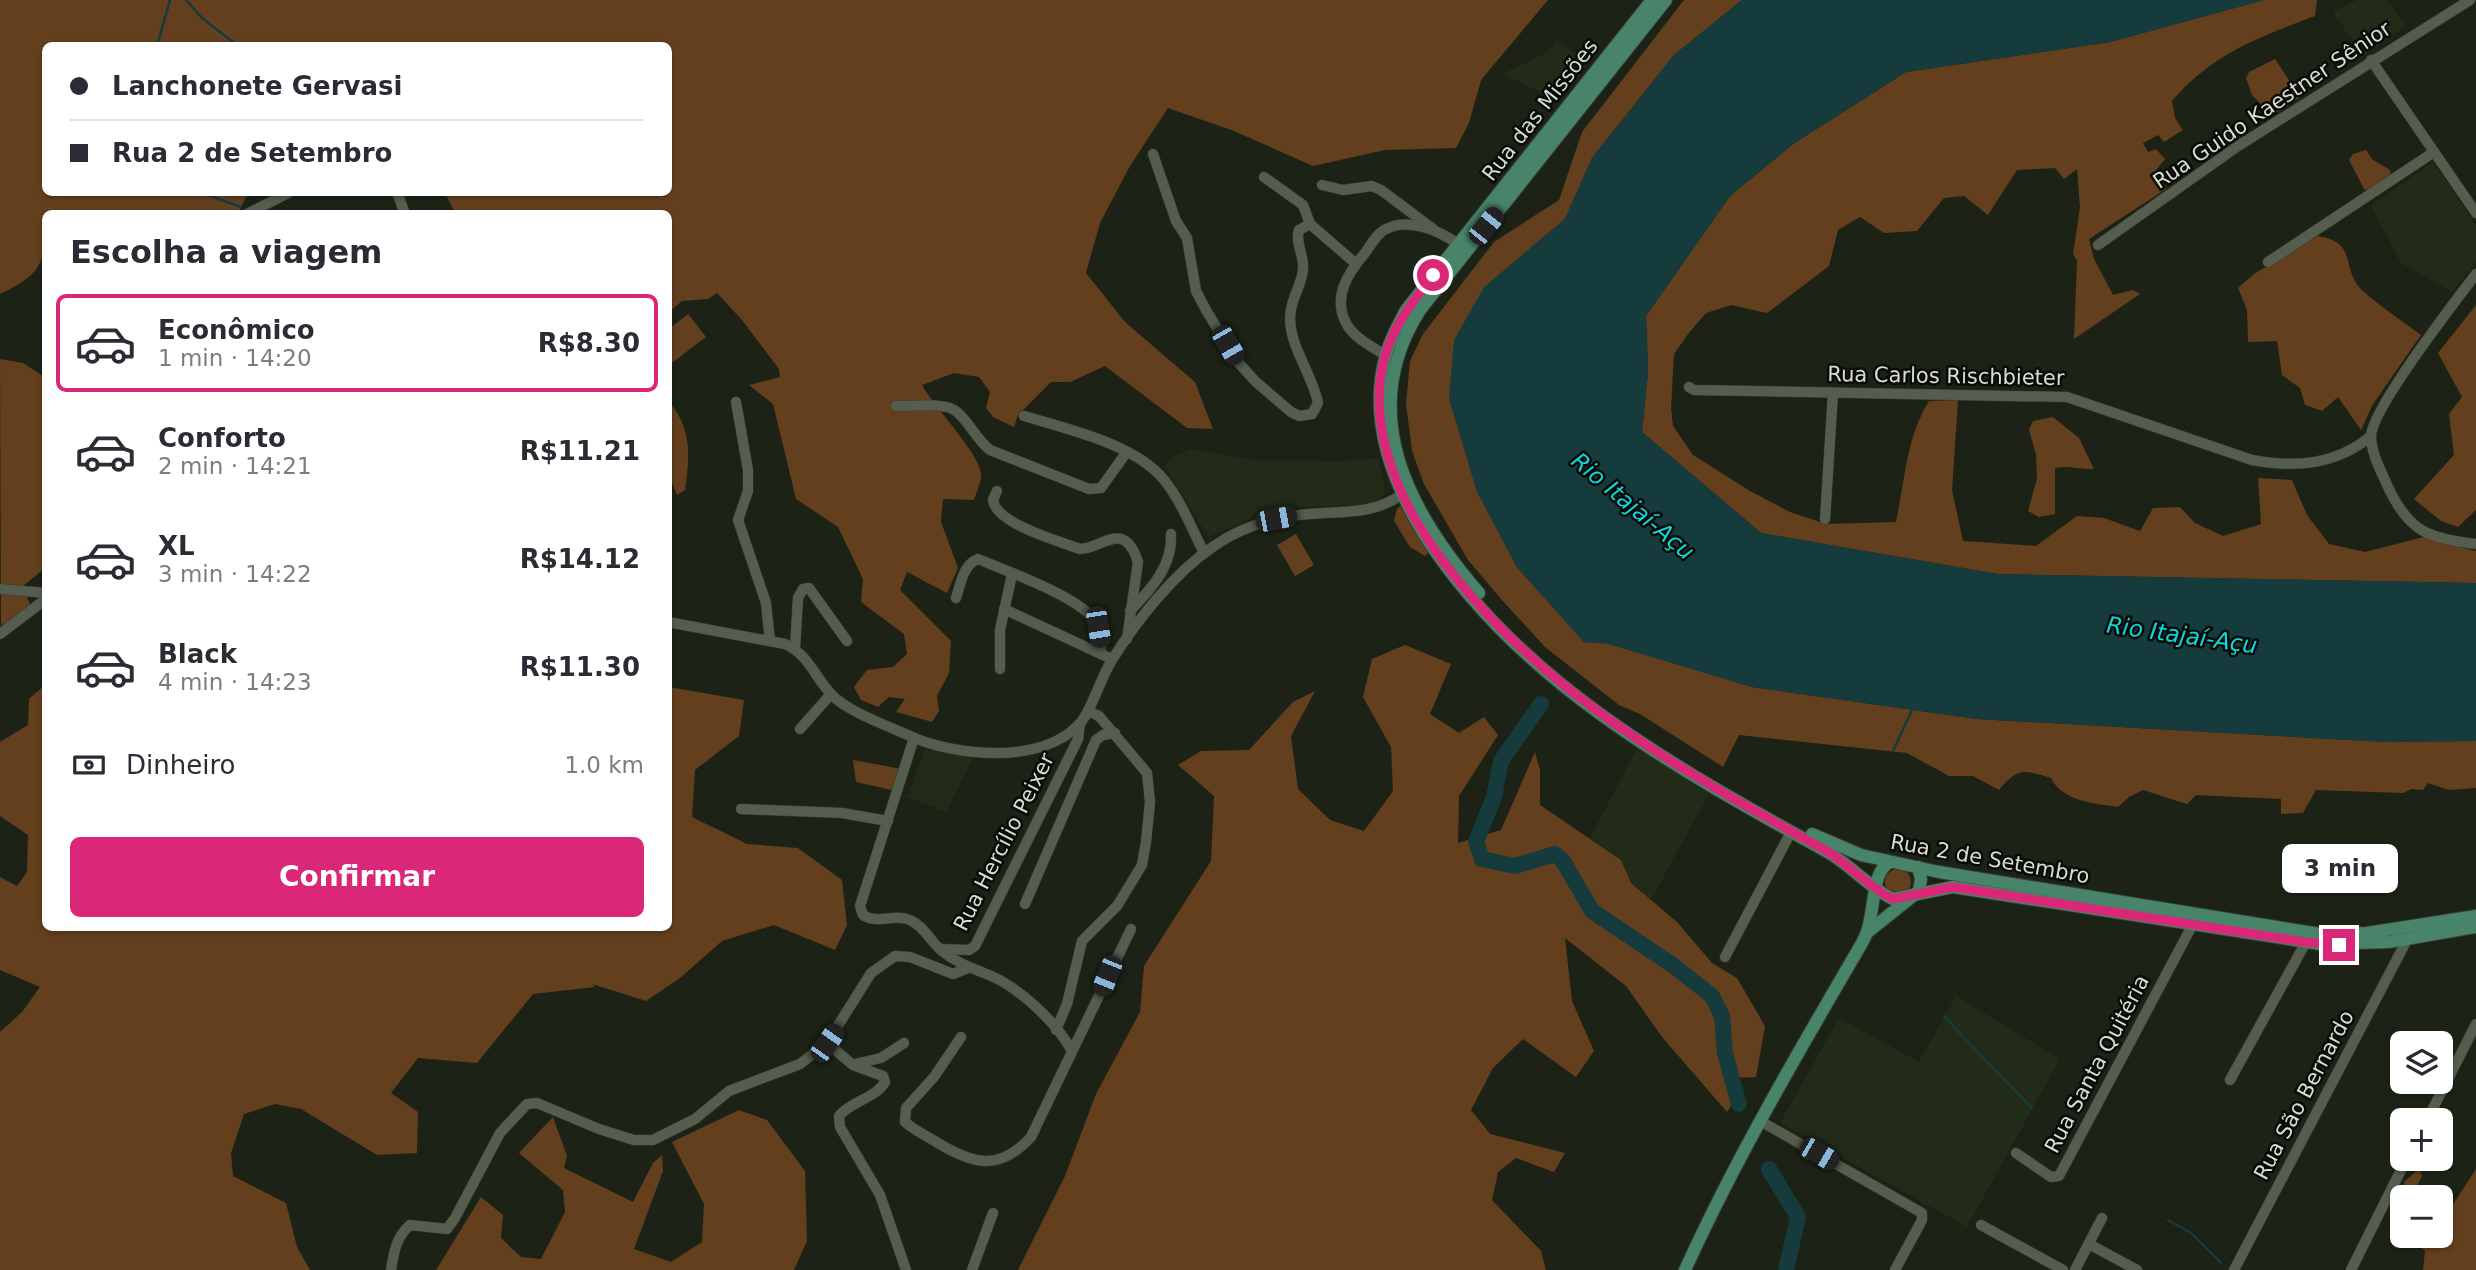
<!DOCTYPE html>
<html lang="pt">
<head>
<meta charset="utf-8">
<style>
  body { margin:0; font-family:"DejaVu Sans",sans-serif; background:#f2f2f3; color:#2b2b33; height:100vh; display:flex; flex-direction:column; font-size:26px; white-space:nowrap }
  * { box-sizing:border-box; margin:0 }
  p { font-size:23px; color:#7c7c81 }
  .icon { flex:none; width:38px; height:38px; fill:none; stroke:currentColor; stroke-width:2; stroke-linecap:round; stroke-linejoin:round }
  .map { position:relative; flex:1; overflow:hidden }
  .sheet { position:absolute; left:42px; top:210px; width:630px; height:721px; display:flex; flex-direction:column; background:#fff; border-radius:10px; box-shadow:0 2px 5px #0004 }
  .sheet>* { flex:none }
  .hud { position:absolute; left:42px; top:42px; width:630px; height:154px; border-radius:10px; box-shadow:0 2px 5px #0004; display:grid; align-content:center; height:154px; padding:0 28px; background:#fff }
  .controls { position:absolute; left:2390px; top:1031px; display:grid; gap:14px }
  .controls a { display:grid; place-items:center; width:63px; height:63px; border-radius:10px; background:#fff; box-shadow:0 2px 5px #0004; font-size:35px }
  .end { position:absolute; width:32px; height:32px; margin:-16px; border:9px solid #db2777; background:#fff; box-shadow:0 0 0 4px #fff }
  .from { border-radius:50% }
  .bubble { position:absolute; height:49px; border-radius:10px; background:#fff; box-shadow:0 2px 5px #0004; font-size:23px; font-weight:600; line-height:49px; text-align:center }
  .car { position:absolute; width:21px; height:42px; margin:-21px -10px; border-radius:9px; box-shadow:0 0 5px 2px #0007; background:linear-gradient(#222 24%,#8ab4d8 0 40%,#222 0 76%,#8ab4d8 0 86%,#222 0) }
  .hud b { display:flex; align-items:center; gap:24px; height:66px; font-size:26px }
  .hud b+b { border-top:2px solid #e1e1e2 }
  .hud i { width:18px; height:18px; background:#2b2b33 }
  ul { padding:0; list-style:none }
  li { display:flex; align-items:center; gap:21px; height:98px; margin:0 14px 10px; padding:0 14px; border:4px solid transparent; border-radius:10px }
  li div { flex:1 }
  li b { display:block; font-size:26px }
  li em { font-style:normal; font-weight:600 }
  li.active { border-color:#db2777 }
  li>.icon { width:63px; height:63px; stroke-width:1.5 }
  h2 { padding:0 28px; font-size:32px; line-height:84px }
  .pay { display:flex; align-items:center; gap:18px; height:77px; padding:0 28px; font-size:26px }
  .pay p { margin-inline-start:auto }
  .cta { display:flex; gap:14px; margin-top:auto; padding:14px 28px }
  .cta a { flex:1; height:80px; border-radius:10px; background:#db2777; color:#fff; font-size:28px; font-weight:600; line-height:80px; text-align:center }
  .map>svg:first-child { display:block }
  .built { fill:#212b18 }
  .green { fill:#633f1e }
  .water { fill:#163b3d }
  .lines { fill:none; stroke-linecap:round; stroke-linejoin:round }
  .stream { stroke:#163b3d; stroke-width:2.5 }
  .river { stroke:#163b3d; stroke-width:16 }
  .minor-casing { stroke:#393e35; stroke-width:11 }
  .major-casing { stroke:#393e35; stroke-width:14 }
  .minor { stroke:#555d4e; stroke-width:10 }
  .major { stroke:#488469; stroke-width:12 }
  .route { stroke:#db2777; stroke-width:9 }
  .labels { text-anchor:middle; stroke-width:5; stroke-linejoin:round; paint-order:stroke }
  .street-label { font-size:21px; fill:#d8ddd4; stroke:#080b06 }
  .water-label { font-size:23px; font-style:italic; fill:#0ed7e0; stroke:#080b06 }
</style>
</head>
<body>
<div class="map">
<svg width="2476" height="1270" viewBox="0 0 2476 1270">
  <rect width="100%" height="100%" fill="#1c2316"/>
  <g class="built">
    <path d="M2357,0H2387L2406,27L2363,56L2333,12Z"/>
    <path d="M1557,39L1586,63L1557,99L1502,74L1542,55Z"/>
    <path d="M2433,162L2476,225V262L2452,292L2401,263L2371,206Z"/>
    <path d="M1191,449L1254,460L1340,461L1378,458L1385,491L1377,504L1298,507L1264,513L1208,537L1165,466L1173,457Z"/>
    <path d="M1638,747L1709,794L1651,900L1631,883L1621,860L1590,838Z"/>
    <path d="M926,748L973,758L946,812L907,797Z"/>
    <path d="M1956,996L2060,1059L1967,1227L1780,1123L1839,1018L1919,1062Z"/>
  </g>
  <g class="green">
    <path d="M0,0H1548L1481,80L1469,123L1456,148L1385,150L1313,166L1234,131L1168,108L1130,166L1100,223L1086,273L1125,322L1195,382L1213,429L1187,428L1105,366L1070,382H1051L1018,415L1014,427L993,417L986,408L990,392L979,377L954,373L922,385C936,410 977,450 981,473C982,481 976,493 974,500L943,499L941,522L958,568L947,593L907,572L900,590L951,641L949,673L937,696L939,711L932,722L896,712L905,699L889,697L878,707L861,700L854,687L867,670L893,667L907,654L904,634L861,602L863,579L838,527L796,499L773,404L749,385L780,377L779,369L742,320L717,293L708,299L682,301L669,312L668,214L455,213L445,193L668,192V46H46V192L248,193L238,213L46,214C45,261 45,273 0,294Z"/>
    <path d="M1684,0H1742L1674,55L1592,158L1565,219L1485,287L1516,566L1584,642L1608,643L1752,687L1977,719L2386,742L2476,741V788L2449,790L2428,783L2423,790L2411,789L2403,793L2316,790L2303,813L2281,814V799L2196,795L2187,804L2143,790L2129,797L2118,807C2094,803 2063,802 2051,778C2024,770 2018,767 1999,790L1973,776H1949L1907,753L1739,735L1723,767L1640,714L1619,705L1545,647L1501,599L1468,560L1424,484L1412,451L1406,403L1410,361L1423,334L1494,242L1559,200L1582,132Z"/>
    <path d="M2264,0H2317L2315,16C2259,37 2212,54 2172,101L2175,118L2183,130L2164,142L2158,135L2143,143L2148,152L2156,149L2165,159L2157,169L2166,189L2089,239L2094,259L2113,295L2133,290L2140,294L2074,339L2077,261L2073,254L2080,207L2077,169L2064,179L2055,168L2017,170L1988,215L1964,196L1944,198L1917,231L1884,233L1860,217L1838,230L1829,266L1767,313L1731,305L1706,313L1688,334L1674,354L1671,408L1673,426L1693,455L1750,491L1790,512L1826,524L1896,522C1905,481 1906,438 1929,401L1958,400L1952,490L1963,541L2036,546L2077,516L2104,518L2140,531L2153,508L2180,507L2195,523L2223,536L2261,524L2258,478L2292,480L2307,515L2329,544L2365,552L2428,536L2445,544L2476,551V583L1998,574L1761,533L1642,432L1648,372L1646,316L1730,196L1793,144L1906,72L2110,42Z"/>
    <path d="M2275,59L2300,97L2272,116L2252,95L2246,78L2249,72Z"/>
    <path d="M2366,150L2372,159L2390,170L2391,178L2369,191L2364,189L2349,160L2353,154Z"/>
    <path d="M2318,236C2354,242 2343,261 2356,283C2363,295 2408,325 2421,335L2373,404L2361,430L2338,397L2322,411L2305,405L2300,388L2282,375L2277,341L2248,342L2247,310L2238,288L2254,274Z"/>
    <path d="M2476,305V510L2458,527L2441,521L2414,499L2454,455L2449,414L2462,397L2438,353Z"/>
    <path d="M688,314L706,337L669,365V329Z"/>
    <path d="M0,359L23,363L46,378L45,568L22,587L31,606L20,618L1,625Z"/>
    <path d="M668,401C692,427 690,457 685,490L677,495L669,476Z"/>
    <path d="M2053,417L2079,438L2094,469C2079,470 2070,465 2055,468V514L2039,517L2028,511L2037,479L2036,454L2029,430L2033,421Z"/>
    <path d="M1402,505L1431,550L1425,556L1410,547L1394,521L1397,509Z"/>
    <path d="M1296,534L1314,565L1295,576L1277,545Z"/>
    <path d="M1405,645L1451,664L1430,714L1459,733L1484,717L1498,735L1459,796L1458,843L1501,830L1535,752L1540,770V805L1621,860L1631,883L1677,922L1712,963L1737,978L1765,1026L1756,1077L1729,1078L1735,1101L1727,1112L1662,1037L1626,986L1565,938L1572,1001L1594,1051L1576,1077L1523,1039L1493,1068L1471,1110L1490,1134L1565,1153L1554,1172L1516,1158L1498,1172L1492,1200L1541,1251L1546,1270H1018L1065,1176L1096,1094L1140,1012L1144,966L1211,861L1214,796L1178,765L1201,751L1249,750L1293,702L1315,691L1291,736L1298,789L1330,820L1364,831L1393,791L1391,747L1363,697L1372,659Z"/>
    <path d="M45,685L46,928H668L669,687L744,700L739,736L695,770L692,817L747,844L798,848L842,880L847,925L835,950L774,925L722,941L680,978L646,1001L592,984L595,987L533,994L477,1063L418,1058L391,1093L418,1112L417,1153L377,1155L301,1109L275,1104L244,1114L231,1153L233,1176L286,1203L297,1247L310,1270H0V1032L22,1012L40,987L0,970V877L17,886L27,872L28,835L0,816V742L28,725L29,699Z"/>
    <path d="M853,760L902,769L896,791L856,782Z"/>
    <circle cx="1898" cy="882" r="13"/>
    <path d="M739,1110L767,1120L805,1171L807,1241L794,1270H436L481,1197L503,1215L501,1238L521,1257L541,1259L565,1212L563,1190L519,1153L553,1117L567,1156L564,1168L633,1202L653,1163L662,1155L663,1171L634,1249L671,1262L702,1242L704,1204L672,1142Z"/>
    <path d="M2419,1169L2422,1176L2414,1191L2422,1197H2403V1232L2392,1222L2405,1181Z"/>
    <path d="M2476,1169V1270H2423L2425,1251L2406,1236H2441V1205L2450,1209Z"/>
  </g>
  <path class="water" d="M1742,0H2264L2110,42L1906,72L1793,144L1730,196L1646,316L1648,372L1642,432L1761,533L1998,574L2476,583V741L2386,742L1977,719L1752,687L1608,644L1584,642L1516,566L1477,492L1449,399L1454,340L1484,287L1565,219L1592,158L1674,55Z"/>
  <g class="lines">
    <g class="stream">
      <path d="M186,0L202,18L238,46"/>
      <path d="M157,46L170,0"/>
      <path d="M199,192L241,207"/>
      <path d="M1893,751L1912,710"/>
      <path d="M1944,1016C1973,1048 2002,1078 2032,1108"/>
      <path d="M2168,1220L2191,1233L2221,1263"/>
    </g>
    <g class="river">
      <path d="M1541,704L1501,761L1494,797L1476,842L1482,859L1515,866L1555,854L1563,861L1592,911L1674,966L1712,996L1722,1016L1725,1053L1739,1104"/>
      <path d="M1769,1169L1798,1217L1786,1270"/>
    </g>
    <defs>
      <g id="minor">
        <path d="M2371,60L2476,213"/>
        <path d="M1153,154L1176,221L1187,238L1196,291L1206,310L1237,361L1255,381L1291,412L1299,416L1312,414L1318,403C1312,372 1285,341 1291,310C1293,295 1303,282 1303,268C1304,255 1295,243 1299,230L1310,224"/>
        <path d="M1264,177L1303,205L1310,224L1355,263"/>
        <path d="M1322,185L1343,190L1372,186L1381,190L1433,229"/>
        <path d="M397,192L405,214"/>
        <path d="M247,214L290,192"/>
        <path d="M2098,245L2238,146L2470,0"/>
        <path d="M2268,262L2434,152"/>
        <path d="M2476,274C2456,300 2372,409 2371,436C2371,453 2381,471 2388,487C2409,532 2428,538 2476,544"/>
        <path d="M1385,355C1371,346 1352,337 1345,321C1333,295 1349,272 1365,253C1371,245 1377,233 1386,229C1409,217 1440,231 1458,244"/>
        <path d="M1689,387L1694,390L2067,397L2252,460C2295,468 2336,465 2371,436"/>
        <path d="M736,402L748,470V491L738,520L766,603L770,641"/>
        <path d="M896,406C912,407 945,401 957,412C970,423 976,439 990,450L1089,489L1101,488L1126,453"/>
        <path d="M1024,416C1067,429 1136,444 1165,481C1182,503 1192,529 1204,553"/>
        <path d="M997,491L993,500C996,524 1059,541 1080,549C1102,549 1124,518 1138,562L1127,639"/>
        <path d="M1825,519L1833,393"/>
        <path d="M0,589L46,593"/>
        <path d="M956,598C961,583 963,565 978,559C1007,571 1073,595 1092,617C1101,627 1101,641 1101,654L1112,659"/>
        <path d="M1004,609L1101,654"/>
        <path d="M1130,611C1151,589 1173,566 1171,534"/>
        <path d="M668,622L785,644C809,655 814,676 831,694C846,711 888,726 910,736C956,757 1045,765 1081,722C1092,709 1101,677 1112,660C1137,620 1174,573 1214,546C1242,526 1275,517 1309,514C1341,511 1373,515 1401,495"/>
        <path d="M0,634L46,599"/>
        <path d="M795,648L798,598L803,589L809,588L847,641"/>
        <path d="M1000,669V630L1012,574"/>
        <path d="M800,729L831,694"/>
        <path d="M914,738L860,906L863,915C878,925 894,913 910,920C925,927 930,941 941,950C956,963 972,968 989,975C1020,988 1056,1022 1072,1051"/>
        <path d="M741,809L842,813L888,821"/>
        <path d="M1025,904L1096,740L1103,735L1115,733"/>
        <path d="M940,949L969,950L975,946L1078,739L1080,724"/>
        <path d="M1725,957L1791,832"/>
        <path d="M1056,1030L1067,1004L1082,941L1117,906L1142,865L1146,842L1150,802L1147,773L1099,716L1088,711"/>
        <path d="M961,1037L934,1077L906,1108L905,1122C915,1131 927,1136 938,1143C974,1165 1000,1171 1031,1137L1131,929"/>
        <path d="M827,1043L853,1065L883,1076L885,1082C876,1098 851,1101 839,1116L840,1127L880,1195L906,1270"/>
        <path d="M855,1064L881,1058L904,1043"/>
        <path d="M2230,1080L2306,942"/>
        <path d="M2427,1120L2476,1024"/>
        <path d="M1762,1122L1922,1213V1220L1895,1270"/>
        <path d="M2016,1153L2051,1177L2059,1176L2193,924"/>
        <path d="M1981,1225L2063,1270"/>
        <path d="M2089,1244L2137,1270"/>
        <path d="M391,1270C394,1252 396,1237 410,1225L447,1229L455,1218L500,1133L527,1104L537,1103L599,1129L634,1140H653L695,1119L729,1091L800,1064L827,1043L871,973L895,956L910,957L953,974L968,968"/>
        <path d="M972,1270L993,1213"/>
        <path d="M2075,1270L2102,1218"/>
        <path d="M2234,1270L2408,938"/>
        <path d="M2351,1270L2407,1158"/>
      </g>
      <g id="major">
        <path d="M1652,0L1406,310C1398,325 1389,341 1385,358C1369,420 1392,482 1424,534C1517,681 1676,768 1824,850C1849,863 1868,887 1893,899L1953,887L2320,944L2389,942L2476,927"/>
        <path d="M1479,593C1408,511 1355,412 1420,310L1666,0"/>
        <path d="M1812,834L1861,855L1939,872L2320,934L2367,933L2476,916"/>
        <path d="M1869,931L1919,891L1921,879L1918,867"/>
        <path d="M1685,1270C1736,1158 1800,1049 1862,943C1877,918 1869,872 1890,862"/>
      </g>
    </defs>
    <use href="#minor" class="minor-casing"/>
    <use href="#major" class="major-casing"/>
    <use href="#minor" class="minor"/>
    <use href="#major" class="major"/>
  </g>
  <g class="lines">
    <path class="route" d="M1433,275C1414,300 1394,325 1385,356C1368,417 1391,481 1423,532C1518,680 1675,767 1825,850C1849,864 1868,887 1893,899L1953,887L2305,942L2339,945"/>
  </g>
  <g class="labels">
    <g class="street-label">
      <text transform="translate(2272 105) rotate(-34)" y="7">Rua Guido Kaestner Sênior</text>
      <text transform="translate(1540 110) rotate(-52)" y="7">Rua das Missões</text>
      <text transform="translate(1946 376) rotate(1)" y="7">Rua Carlos Rischbieter</text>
      <text transform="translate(1004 842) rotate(-63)" y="7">Rua Hercílio Peixer</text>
      <text transform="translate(1990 859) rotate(10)" y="7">Rua 2 de Setembro</text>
      <text transform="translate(2097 1064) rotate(-62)" y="7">Rua Santa Quitéria</text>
      <text transform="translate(2304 1095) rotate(-62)" y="7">Rua São Bernardo</text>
    </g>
    <g class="water-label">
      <text transform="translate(1633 506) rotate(40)" y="8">Rio Itajaí-Açu</text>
      <text transform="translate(2182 635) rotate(8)" y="8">Rio Itajaí-Açu</text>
    </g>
  </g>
</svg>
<div class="controls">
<a><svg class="icon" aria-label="layers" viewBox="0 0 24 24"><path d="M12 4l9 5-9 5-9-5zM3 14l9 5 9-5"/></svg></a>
<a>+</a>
<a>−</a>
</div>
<i class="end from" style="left:1433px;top:275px"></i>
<i class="end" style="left:2339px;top:945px"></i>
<div class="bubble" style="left:2282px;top:844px;width:116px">3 min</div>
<i class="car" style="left:1486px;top:226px;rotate:39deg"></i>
<i class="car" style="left:1228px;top:345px;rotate:150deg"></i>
<i class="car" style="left:1276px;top:519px;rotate:79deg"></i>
<i class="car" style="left:1098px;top:627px;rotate:171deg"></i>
<i class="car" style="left:1107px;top:976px;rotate:202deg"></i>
<i class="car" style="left:827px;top:1043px;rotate:35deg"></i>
<i class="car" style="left:1819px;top:1154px;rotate:120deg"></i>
<div class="hud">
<b><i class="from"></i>Lanchonete Gervasi</b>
<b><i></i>Rua 2 de Setembro</b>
</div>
<section class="sheet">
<h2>Escolha a viagem</h2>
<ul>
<li class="active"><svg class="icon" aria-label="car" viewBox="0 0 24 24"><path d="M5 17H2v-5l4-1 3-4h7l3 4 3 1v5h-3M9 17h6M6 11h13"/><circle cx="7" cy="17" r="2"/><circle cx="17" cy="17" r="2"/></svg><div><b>Econômico</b><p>1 min · 14:20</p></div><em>R$8.30</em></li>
<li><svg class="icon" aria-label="car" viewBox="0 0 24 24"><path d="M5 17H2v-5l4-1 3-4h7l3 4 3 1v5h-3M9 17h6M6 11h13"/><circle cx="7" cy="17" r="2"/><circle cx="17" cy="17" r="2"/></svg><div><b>Conforto</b><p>2 min · 14:21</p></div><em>R$11.21</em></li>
<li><svg class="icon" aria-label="car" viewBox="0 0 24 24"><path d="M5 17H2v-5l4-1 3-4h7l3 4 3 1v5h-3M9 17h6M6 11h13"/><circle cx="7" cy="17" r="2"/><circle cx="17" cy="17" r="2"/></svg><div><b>XL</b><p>3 min · 14:22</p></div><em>R$14.12</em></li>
<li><svg class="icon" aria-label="car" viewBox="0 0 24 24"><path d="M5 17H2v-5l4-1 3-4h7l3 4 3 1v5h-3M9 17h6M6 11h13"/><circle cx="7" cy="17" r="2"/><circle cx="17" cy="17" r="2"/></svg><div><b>Black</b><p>4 min · 14:23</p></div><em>R$11.30</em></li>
</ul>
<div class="pay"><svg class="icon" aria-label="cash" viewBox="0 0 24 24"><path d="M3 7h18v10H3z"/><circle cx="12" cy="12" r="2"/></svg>Dinheiro<p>1.0 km</p></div>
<div class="cta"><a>Confirmar</a></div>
</section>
</div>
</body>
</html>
